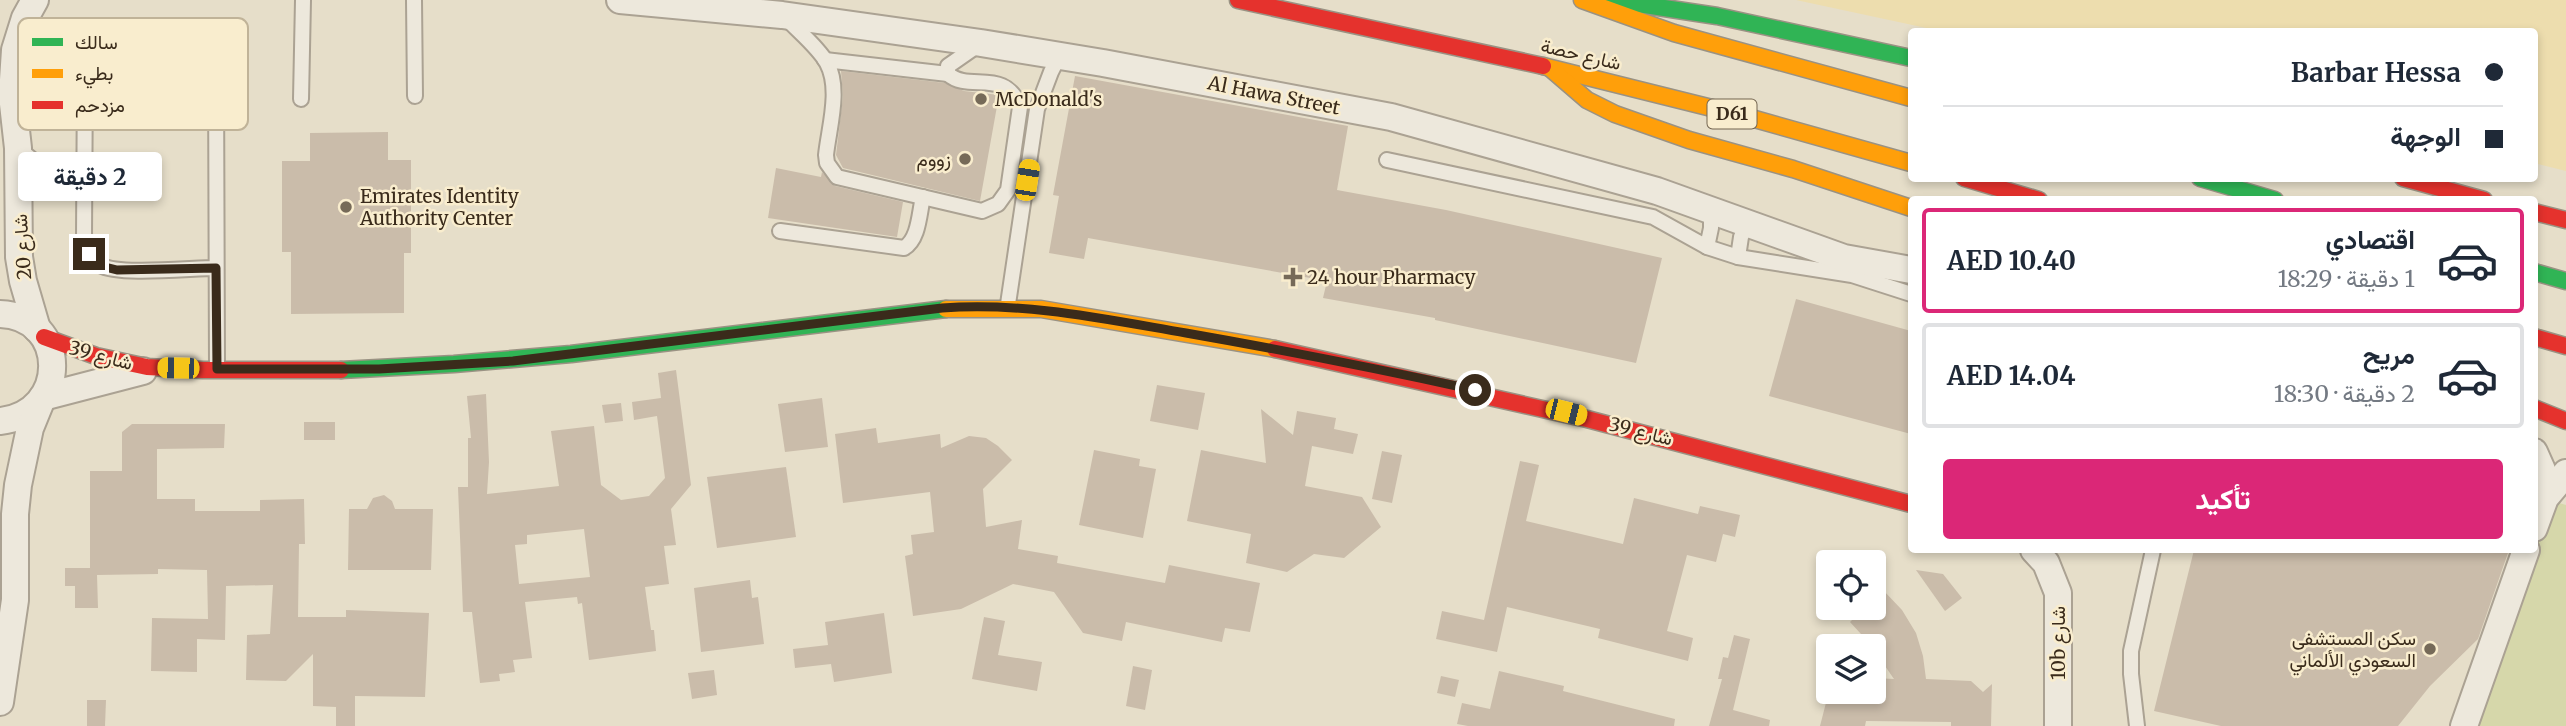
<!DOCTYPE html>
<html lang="ar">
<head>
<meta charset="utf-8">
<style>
  body { margin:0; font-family:Merriweather,Vazirmatn,serif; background:#f2f2f3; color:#1f2937; direction:rtl; height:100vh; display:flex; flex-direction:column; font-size:26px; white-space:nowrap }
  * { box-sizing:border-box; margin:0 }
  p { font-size:23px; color:#747a83 }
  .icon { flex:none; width:38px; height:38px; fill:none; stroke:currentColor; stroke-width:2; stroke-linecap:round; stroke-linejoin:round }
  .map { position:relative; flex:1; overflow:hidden; direction:ltr }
  .side { position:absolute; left:1908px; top:196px; width:630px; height:357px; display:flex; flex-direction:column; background:#fff; border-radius:7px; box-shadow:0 4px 10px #0003; direction:rtl }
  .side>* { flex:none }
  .hud { position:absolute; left:1908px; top:28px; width:630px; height:154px; border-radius:7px; box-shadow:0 4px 10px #0003; direction:rtl; display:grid; align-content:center; height:154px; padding:0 35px; background:#fff }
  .buttons { position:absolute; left:1816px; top:550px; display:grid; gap:14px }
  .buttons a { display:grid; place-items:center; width:70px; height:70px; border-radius:7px; background:#fff; box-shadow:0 4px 10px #0003; font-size:35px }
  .end { position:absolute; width:32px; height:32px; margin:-16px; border:9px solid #3a2b1b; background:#fff; box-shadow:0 0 0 4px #fff }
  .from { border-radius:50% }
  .bubble { position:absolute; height:49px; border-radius:7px; background:#fff; box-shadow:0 4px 10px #0003; font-size:23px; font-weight:700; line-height:49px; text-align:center; direction:rtl }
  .car { position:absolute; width:21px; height:42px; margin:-21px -10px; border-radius:9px; box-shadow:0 0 5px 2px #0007; background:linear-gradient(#f5c518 24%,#345 0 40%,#f5c518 0 76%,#345 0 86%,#f5c518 0) }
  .hud b { display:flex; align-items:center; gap:24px; height:66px; font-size:26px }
  .hud b+b { border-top:2px solid #e0e1e3 }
  .hud i { width:18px; height:18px; background:#1f2937 }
  ul { padding:12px 0 0; list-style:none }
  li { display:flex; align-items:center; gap:21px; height:105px; margin:0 14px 10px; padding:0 21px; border:4px solid #e0e1e3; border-radius:7px }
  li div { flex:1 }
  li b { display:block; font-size:26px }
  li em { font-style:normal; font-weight:700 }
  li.selected { border-color:#db2777 }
  li>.icon { width:63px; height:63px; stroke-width:1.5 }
  .primary-button { display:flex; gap:14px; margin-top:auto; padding:14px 35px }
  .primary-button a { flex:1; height:80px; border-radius:7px; background:#db2777; color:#fff; font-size:28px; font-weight:700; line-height:80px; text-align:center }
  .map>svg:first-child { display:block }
  .green { fill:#d6d7aa }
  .sand { fill:#edddae }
  .building { fill:#cabcaa; fill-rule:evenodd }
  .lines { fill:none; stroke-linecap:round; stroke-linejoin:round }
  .lane-casing { stroke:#aba293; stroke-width:18 }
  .street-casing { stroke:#aba293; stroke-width:30 }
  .fast-casing { stroke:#9a9283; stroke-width:19 }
  .slow-casing { stroke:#9a9283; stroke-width:19 }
  .jam-casing { stroke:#9a9283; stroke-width:19 }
  .lane { stroke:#ede8dc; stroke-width:14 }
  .street { stroke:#ede8dc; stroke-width:26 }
  .fast { stroke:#30b455; stroke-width:16 }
  .slow { stroke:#ff9f0a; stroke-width:16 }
  .jam { stroke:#e5322d; stroke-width:16 }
  .route { stroke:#3a2b1b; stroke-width:9 }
  .poi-dot { fill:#766a58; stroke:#f9edce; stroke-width:2.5 }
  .labels { text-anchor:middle; stroke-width:5; stroke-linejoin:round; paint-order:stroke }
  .shield { fill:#f9edce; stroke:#736551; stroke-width:2 }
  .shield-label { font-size:18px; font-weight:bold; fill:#3a2b1b }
  .street-label { font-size:19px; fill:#3a2b1b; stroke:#f9edce }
  .poi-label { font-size:19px; fill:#3a2b1b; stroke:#f9edce; text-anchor:start }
  .key { fill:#f9edce; stroke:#c0b398; stroke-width:2 }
  .key-label { font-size:19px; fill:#3a2b1b }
</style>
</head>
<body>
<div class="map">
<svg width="2566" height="726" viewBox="0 0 2566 726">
  <rect width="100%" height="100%" fill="#e6dec9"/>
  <path class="green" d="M2545,499L2566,505V726H2475Z"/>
  <path class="sand" d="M1796,0H2566V171L2534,163V32H1945Z"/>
  <g class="building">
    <path d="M841,71L945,83L964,91L999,95L980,201L843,168L836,155L843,97Z"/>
    <path d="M1075,76L1348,126L1337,190L1446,210L1662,258L1636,363L1435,320V318L1323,298L1327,281L1088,238L1084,259L1049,253L1059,196L1053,195Z"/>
    <path d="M388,132V160H411V253H404V313L291,314V252H282V161H310V133Z"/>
    <path d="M776,168L821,177L822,172L835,186L903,202L897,237L768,218Z"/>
    <path d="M1796,299L1911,331V434L1769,396Z"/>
    <path d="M676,370L691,485L671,509L676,545L664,546L669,584L645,587L651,630H654L656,651L589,660L582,603L578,604L577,597L525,602L532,658L513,660L515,672L499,674L500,681L480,683L472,612H463L458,487H468V438H471L467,396L486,394L489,462L487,494L559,486L551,431L594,426L601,485L621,500L649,496L665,478L657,416L634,420L632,402L661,398L658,373ZM584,529L590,577L519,584L515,545L527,544V535Z"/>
    <path d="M1157,385L1205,393L1198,430L1150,421Z"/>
    <path d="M822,398L828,447L785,452L778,404Z"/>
    <path d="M621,403L623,421L605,423L602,405Z"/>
    <path d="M1261,409L1293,435L1297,411L1336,418L1334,429L1358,434L1353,454L1312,446L1305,486L1362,497L1381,527L1344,558L1314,554L1287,572L1246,563L1251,534L1187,521L1201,450L1266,463Z"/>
    <rect x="304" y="422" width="31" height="18"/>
    <path d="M132,424H225L224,448L157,449V499H195V511H260V500L304,499L305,544H299L298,617H346V610L429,613L425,697L355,696V726H336V707L313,706V654L286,681L246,680L247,635L270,634L273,585L226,586L225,640L197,639V672L151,671L152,618L208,619L207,570L158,569V574L97,575L98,608H75V586H65V568H90V471H122V432Z"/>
    <path d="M876,428L878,443L940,434L941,448L969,436L986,438L998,446L1012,460L983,489L986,527L1022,520L1018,549L1058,556L1057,563L1165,583L1169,565L1260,583L1250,632L1225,628L1222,642L1126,622L1122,641L1083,633L1054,592L1013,584L961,609L913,616L905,556L913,554L911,535L934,532L930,492L843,503L835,434Z"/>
    <path d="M1094,450L1140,459L1139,466L1156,469L1143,538L1079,525Z"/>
    <path d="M1382,451L1402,455L1392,503L1372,499Z"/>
    <path d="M1520,461L1539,465L1526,521L1623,544L1634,498L1698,514L1700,506L1740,515L1735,537L1723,534L1716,562L1687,555L1667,631L1693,638L1688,661L1598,638L1600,629L1507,607L1497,652L1436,639L1442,611L1484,620Z"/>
    <path d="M786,467L796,537L717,548L707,477Z"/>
    <path d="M384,495L392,501L395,509H433L431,570H348L349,509H367L373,498Z"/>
    <path d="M2194,550H2509L2478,639L2430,686L2398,726H2221L2154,711Z"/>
    <path d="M1916,570L1943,574L1962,598L1945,611Z"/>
    <path d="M750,580L752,598L758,597L764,644L701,652L694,588Z"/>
    <path d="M1883,590L1902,610L1916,633L1923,656L1926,679L1971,681L1983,692L1992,684L1991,726H1951V722L1866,721L1865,726H1820L1829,691H1874V678L1894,679L1874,650V646H1872L1850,622L1865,607H1874V599Z"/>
    <path d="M884,613L892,673L834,682L831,664L795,668L793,649L828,645L825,622Z"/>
    <path d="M984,617L1005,621L998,655L1042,662L1037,691L972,679Z"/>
    <path d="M1734,635L1750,639L1733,710L1770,720L1769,726H1709L1722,679H1718L1723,657L1728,658Z"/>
    <path d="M1133,666L1152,670L1145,710L1126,706Z"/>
    <path d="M714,670L717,695L692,699L688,673Z"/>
    <path d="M1499,671L1564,686L1563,691L1675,719L1674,726H1468L1457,724L1462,703L1490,709Z"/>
    <path d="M1441,676L1459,680L1455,697L1437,693Z"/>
    <path d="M87,700H106L105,726H87Z"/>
  </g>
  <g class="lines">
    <defs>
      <g id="lane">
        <path d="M414,0L415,96"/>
        <path d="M786,18C799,32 818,47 827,63C841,89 829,127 826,155L827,163L837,177L982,211L998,204L1008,190L1020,107C1005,67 969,93 948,74V66L981,43"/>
        <path d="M825,60L948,74"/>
        <path d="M301,99L303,0"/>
        <path d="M19,149L51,175L84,192"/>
        <path d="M1387,160L1653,217L1707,247L1738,257L1852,275L1911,294"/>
        <path d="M780,231L904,248C919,239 919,214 923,197"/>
        <path d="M1707,247L1711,228V210"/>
        <path d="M1738,257L1741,237L1747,223"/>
        <path d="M216,268C191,268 119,276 100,265C90,259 86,249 84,237L85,66C89,58 94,49 102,44C117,34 184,38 200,47C208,52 212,60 216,69L217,367"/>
        <path d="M1008,304L1037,109L1051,72L1059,56"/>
        <path d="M2137,726L2131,674V651L2153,550"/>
      </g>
      <g id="street">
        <path d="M35,0L25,18L15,50L12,95L18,148L19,257L23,281L37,329"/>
        <path d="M620,0L782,15L981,43L1103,63L1391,117L1657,191L1844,258L1911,270"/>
        <path d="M0,314C69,316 70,414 0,421"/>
        <path d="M43,397L143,371"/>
        <path d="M2534,452L2542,470L2545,498"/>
        <path d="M2534,528L2545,498L2566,473"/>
        <path d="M2034,550L2046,563L2058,593V726"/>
        <path d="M0,702L15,600V514L18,485L30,428L41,401"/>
        <path d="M2464,726L2526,550"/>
      </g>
      <g id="fast">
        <path d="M1612,0L1717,16L1911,58"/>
        <path d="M2200,178L2275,200"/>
        <path d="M2534,272L2566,281"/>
        <path d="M341,370L454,364L571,354L946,309"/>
      </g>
      <g id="slow">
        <path d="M1582,0L1674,33L1911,98"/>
        <path d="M1543,66L1744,116L1911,163"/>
        <path d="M1551,69L1587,100L1615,114L1689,140L1793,169L1911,208"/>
        <path d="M946,309H1041L1275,349"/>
      </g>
      <g id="jam">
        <path d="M1238,0L1543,66"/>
        <path d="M1964,178L2039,200"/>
        <path d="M2403,178L2484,200"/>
        <path d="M2534,212L2566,220"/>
        <path d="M44,337L96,356L147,367L203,370H341"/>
        <path d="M2534,337L2566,346"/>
        <path d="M1275,349L1587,419L1911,504"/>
        <path d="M2534,408L2566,421"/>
      </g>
    </defs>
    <use href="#lane" class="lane-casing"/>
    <use href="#street" class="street-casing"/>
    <use href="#fast" class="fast-casing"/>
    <use href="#slow" class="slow-casing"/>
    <use href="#jam" class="jam-casing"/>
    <use href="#lane" class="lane"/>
    <use href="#street" class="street"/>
    <use href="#fast" class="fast"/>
    <use href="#slow" class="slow"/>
    <use href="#jam" class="jam"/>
  </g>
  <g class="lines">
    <path class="route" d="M89,254L101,266L117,270L216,268L217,369H379L513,361L942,308C1027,302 1104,319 1186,333C1283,350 1379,369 1475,390"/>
  </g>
  <g class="poi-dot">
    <circle cx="981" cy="99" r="7"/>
    <circle cx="965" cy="159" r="7"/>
    <circle cx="346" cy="207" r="7"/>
    <path d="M1289.5 266.5h7v7h7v7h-7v7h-7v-7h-7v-7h7z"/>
    <circle cx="2430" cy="649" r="7"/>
  </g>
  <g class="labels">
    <rect class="shield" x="1707.5" y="99.5" width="49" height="29" rx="5"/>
    <g class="shield-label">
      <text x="1732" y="120">D61</text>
    </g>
    <g class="street-label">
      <text transform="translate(1581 54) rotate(13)" y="7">شارع حصة</text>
      <text transform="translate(1274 95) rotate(11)" y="7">Al Hawa Street</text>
      <text transform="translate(22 247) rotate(-94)" y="7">شارع 20</text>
      <text transform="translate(101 355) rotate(15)" y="7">شارع 39</text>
      <text transform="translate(1641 431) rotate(14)" y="7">شارع 39</text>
      <text transform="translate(2058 643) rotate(-90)" y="7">10b شارع</text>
    </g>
    <g class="poi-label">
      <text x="995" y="106">McDonald's</text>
      <text x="951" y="166" text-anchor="end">زووم</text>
      <text x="360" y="203">Emirates Identity<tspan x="360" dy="22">Authority Center</tspan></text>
      <text x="1307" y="284">24 hour Pharmacy</text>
      <text x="2416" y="645" text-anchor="end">سكن المستشفى<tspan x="2416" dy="22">السعودي الألماني</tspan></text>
    </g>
  </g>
  <rect x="18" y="18" width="230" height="112" rx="10" class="key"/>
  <rect x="32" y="38" width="31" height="8" fill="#30b455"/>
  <rect x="32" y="69" width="31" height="9" fill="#ff9f0a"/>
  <rect x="32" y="101" width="31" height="8" fill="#e5322d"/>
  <g class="key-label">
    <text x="75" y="49">سالك</text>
    <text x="75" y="80">بطيء</text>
    <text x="75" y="112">مزدحم</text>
  </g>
</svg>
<div class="buttons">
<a><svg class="icon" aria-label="locate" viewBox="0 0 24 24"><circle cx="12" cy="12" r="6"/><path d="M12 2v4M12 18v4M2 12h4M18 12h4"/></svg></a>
<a><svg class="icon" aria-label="layers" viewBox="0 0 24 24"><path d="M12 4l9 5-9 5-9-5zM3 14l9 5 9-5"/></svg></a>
</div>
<i class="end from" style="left:1475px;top:390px"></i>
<i class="end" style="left:89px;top:254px"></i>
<div class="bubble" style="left:18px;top:152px;width:144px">2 دقيقة</div>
<i class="car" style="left:1027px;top:180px;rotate:9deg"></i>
<i class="car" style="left:178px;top:368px;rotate:271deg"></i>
<i class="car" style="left:1566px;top:412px;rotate:104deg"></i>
<div class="hud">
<b><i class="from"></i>Barbar Hessa</b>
<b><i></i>الوجهة</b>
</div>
<section class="side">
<ul>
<li class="selected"><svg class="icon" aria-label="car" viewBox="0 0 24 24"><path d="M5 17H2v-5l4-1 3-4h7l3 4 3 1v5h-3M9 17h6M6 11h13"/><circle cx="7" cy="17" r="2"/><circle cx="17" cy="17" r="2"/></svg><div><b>اقتصادي</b><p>1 دقيقة · 18:29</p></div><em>AED 10.40</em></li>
<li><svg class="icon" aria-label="car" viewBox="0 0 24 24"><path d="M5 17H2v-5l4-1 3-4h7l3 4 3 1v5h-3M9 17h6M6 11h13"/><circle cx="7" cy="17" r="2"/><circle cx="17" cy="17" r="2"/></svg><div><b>مريح</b><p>2 دقيقة · 18:30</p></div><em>AED 14.04</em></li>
</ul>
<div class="primary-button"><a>تأكيد</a></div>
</section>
</div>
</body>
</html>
